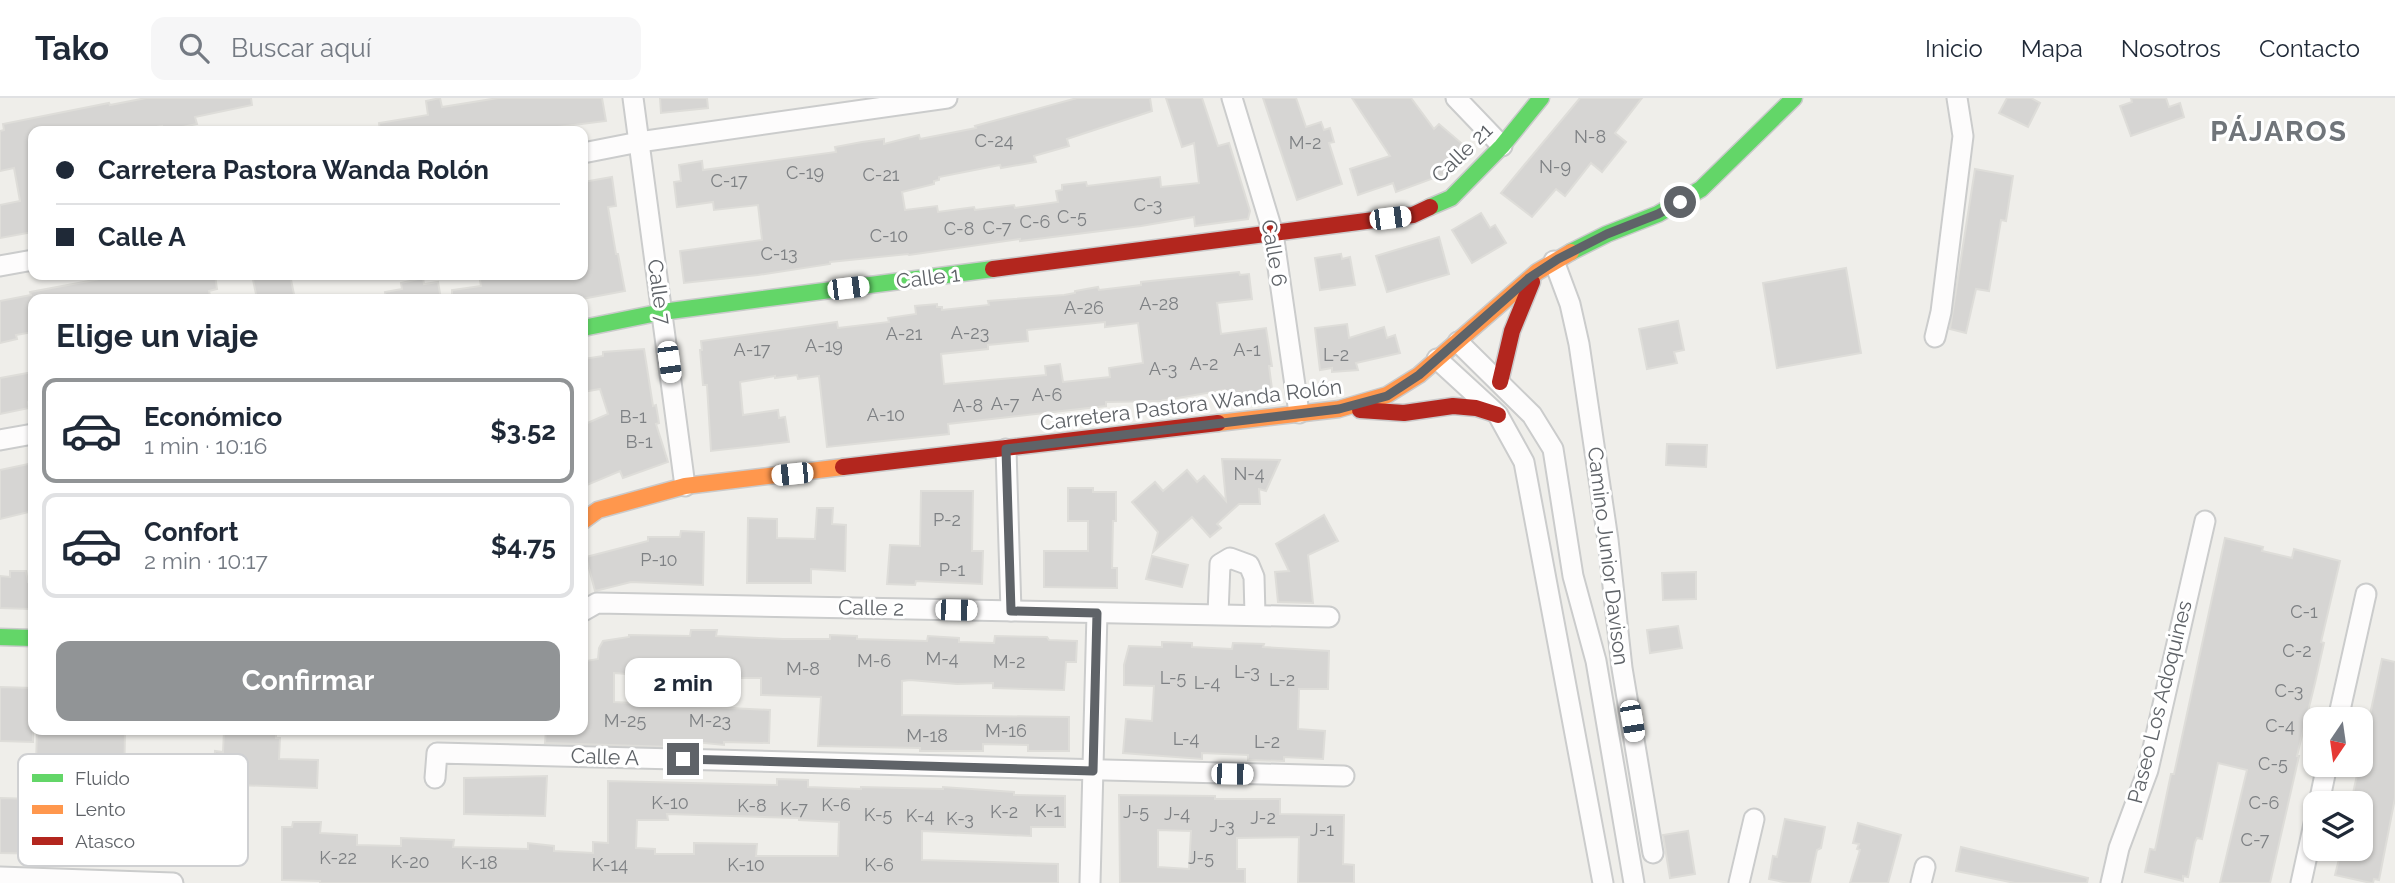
<!DOCTYPE html>
<html lang="es">
<head>
<meta charset="utf-8">
<style>
  body { margin:0; font-family:Raleway,sans-serif; background:#f6f6f7; color:#1f2937; height:100vh; display:flex; flex-direction:column; font-size:26px; white-space:nowrap }
  * { box-sizing:border-box; margin:0 }
  p { font-size:23px; color:#747a83 }
  .icon { flex:none; width:38px; height:38px; fill:none; stroke:currentColor; stroke-width:2; stroke-linecap:round; stroke-linejoin:round }
  .map { position:relative; flex:1; overflow:hidden }
  .panel { position:absolute; left:28px; top:196px; width:560px; height:441px; display:flex; flex-direction:column; background:#fff; border-radius:14px; box-shadow:0 2px 5px #0004 }
  .panel>* { flex:none }
  .hud { position:absolute; left:28px; top:28px; width:560px; height:154px; border-radius:14px; box-shadow:0 2px 5px #0004; display:grid; align-content:center; height:154px; padding:0 28px; background:#fff }
  .needle { width:46px; rotate:193deg }
  .fabs { position:absolute; left:2303px; top:609px; display:grid; gap:14px }
  .fabs a { display:grid; place-items:center; width:70px; height:70px; border-radius:14px; background:#fff; box-shadow:0 2px 5px #0004; font-size:35px }
  .end { position:absolute; width:32px; height:32px; margin:-16px; border:9px solid #5f6368; background:#fff; box-shadow:0 0 0 4px #fff }
  .from { border-radius:50% }
  .bubble { position:absolute; height:49px; border-radius:14px; background:#fff; box-shadow:0 2px 5px #0004; font-size:23px; font-weight:700; line-height:49px; text-align:center }
  .car { position:absolute; width:21px; height:42px; margin:-21px -10px; border-radius:9px; box-shadow:0 0 5px 2px #0007; background:linear-gradient(#fff 24%,#345 0 40%,#fff 0 76%,#345 0 86%,#fff 0) }
  .hud b { display:flex; align-items:center; gap:24px; height:66px; font-size:26px }
  .hud b+b { border-top:2px solid #e0e1e3 }
  .hud i { width:18px; height:18px; background:#1f2937 }
  ul { padding:0; list-style:none }
  li { display:flex; align-items:center; gap:21px; height:105px; margin:0 14px 10px; padding:0 14px; border:4px solid #e0e1e3; border-radius:14px }
  li div { flex:1 }
  li b { display:block; font-size:26px }
  li em { font-style:normal; font-weight:700 }
  li.on { border-color:#919496 }
  li>.icon { width:63px; height:63px; stroke-width:1.5 }
  h2 { padding:0 28px; font-size:32px; line-height:84px }
  .action { display:flex; gap:14px; margin-top:auto; padding:14px 28px }
  .action a { flex:1; height:80px; border-radius:14px; background:#919496; color:#fff; font-size:28px; font-weight:700; line-height:80px; text-align:center }
  header { display:flex; align-items:center; gap:42px; box-sizing:border-box; height:98px; padding:0 35px; background:#fff; border-bottom:2px solid #e0e1e3 }
  header strong { font-size:33px }
  nav { display:flex; gap:38px; margin-inline-start:auto; font-size:24px }
  .search { width:490px; height:63px; background:#f6f6f7; display:flex; align-items:center; gap:18px; box-sizing:border-box; padding:0 24px; border-radius:14px; color:#747a83; font-size:26px }
  .map>svg:first-child { display:block }
  .building { fill:#d6d5d3; stroke:#deddd9; stroke-width:2; fill-rule:evenodd }
  .lines { fill:none; stroke-linecap:round; stroke-linejoin:round }
  .street-casing { stroke:#cbcccc; stroke-width:23 }
  .fast-casing { stroke:#cacacb; stroke-width:19 }
  .slow-casing { stroke:#cacacb; stroke-width:19 }
  .jam-casing { stroke:#cacacb; stroke-width:19 }
  .street { stroke:#fdfcfc; stroke-width:19 }
  .fast { stroke:#63d668; stroke-width:16 }
  .slow { stroke:#ff974d; stroke-width:16 }
  .jam { stroke:#b3261e; stroke-width:16 }
  .route { stroke:#5f6368; stroke-width:9 }
  .labels { text-anchor:middle; stroke-width:6; stroke-linejoin:round; paint-order:stroke }
  .number-label { font-size:18px; fill:#7e8184 }
  .street-label { font-size:21px; fill:#5f6368; stroke:#fff }
  .district-label { font-size:28px; font-weight:bold; letter-spacing:2px; fill:#70757a; stroke:#fff }
  .key { fill:#fff; stroke:#cfd0d2; stroke-width:2 }
  .key-label { font-size:19px; fill:#5f6368 }
</style>
</head>
<body>
<header>
<strong>Tako</strong>
<div class="search"><svg class="icon" aria-label="search" viewBox="0 0 24 24"><circle cx="10" cy="10" r="6"/><path d="M15 15l6 6"/></svg>Buscar aquí</div>
<nav><a>Inicio</a><a>Mapa</a><a>Nosotros</a><a>Contacto</a></nav>
</header>
<div class="map">
<svg width="2395" height="785" viewBox="0 0 2395 785">
  <rect width="100%" height="100%" fill="#efeeea"/>
  <g class="building">
    <path d="M146,0H251L252,7L195,19L197,26L163,33L162,28L136,33H33V134L0,140V107L20,103L14,70L0,73V33L4,32L3,26L109,5L110,7Z"/>
    <path d="M440,0L442,9L498,0H602L606,23L526,33H380L379,25L428,17L426,3Z"/>
    <path d="M660,0H707L708,10L661,15Z"/>
    <path d="M1077,0H1150L1152,13L1067,41L1069,48L1034,58L1036,64L1001,70L1000,67L939,79V82L934,83V86L902,94L905,112L937,108L938,114L974,109L975,112L1014,107L1015,110L1058,104L1056,93L1062,92V87L1086,84L1087,88L1160,79L1161,89L1199,85L1194,45L1182,49L1166,0H1202L1218,48L1229,45L1250,113L1248,121L1195,128L1194,119L1141,128L1020,143V141L909,157L908,156L830,164V166L758,177L684,185L680,153L762,142L758,107L714,112L713,104L677,109L674,84L681,83L679,67L702,63L703,72L836,54L835,49L862,44L884,41V46L919,37L920,41L976,30L975,28Z"/>
    <path d="M1263,0H1296L1306,29L1321,24L1324,32L1330,30L1334,44L1329,45L1342,86L1297,102Z"/>
    <path d="M1352,0H1411L1434,31L1439,26L1467,50L1458,61L1447,53L1454,66L1445,76L1396,94L1393,85L1358,97L1350,71L1390,58Z"/>
    <path d="M1580,0H1642L1615,35L1626,44L1602,74L1591,65L1565,98L1556,91L1532,119L1501,95Z"/>
    <path d="M2007,0H2031L2040,5L2028,29L1999,15Z"/>
    <path d="M2131,0H2166L2169,9L2180,5L2184,19L2131,38L2120,8L2132,4Z"/>
    <path d="M1975,71L2013,78L2006,123L2001,122L1989,193L1976,191L1966,235L1950,231Z"/>
    <path d="M612,79L616,108L608,109L616,156H618L625,193L582,201H452V192L481,188L479,177H583V84Z"/>
    <path d="M1481,115L1490,130L1495,127L1506,145L1472,165L1452,132Z"/>
    <path d="M1439,139L1449,176L1387,194L1376,158Z"/>
    <path d="M1341,156L1342,161L1350,159L1355,187L1320,192L1315,160Z"/>
    <path d="M1846,170L1861,255L1777,270L1763,185Z"/>
    <path d="M1239,174L1240,177L1249,176L1252,201L1217,205L1221,236L1266,230L1272,268H1269L1272,291L1231,299L1224,292L1160,303L1106,304V308L948,326L949,336L827,349L819,278L798,281L797,277L775,280V278L740,284L743,317L778,312L779,320L785,319L789,344L711,353L707,287H703L700,252H702L701,243L837,224L838,230L889,224L888,220L916,216L915,208L937,206V209H942V212L989,207L988,203L1064,197L1075,195V193L1098,189L1099,192L1141,187V184ZM1105,224V229L1138,225L1143,265L1109,270L1110,279L1063,284L1060,266L1045,268L1046,277L944,286L941,256L988,251V247L1028,243L1027,232Z"/>
    <path d="M121,177H215L217,191L209,193L211,201H33V234L16,237L17,241L0,245V203L31,197L30,194Z"/>
    <path d="M252,177H290L295,201H257Z"/>
    <path d="M423,180L424,186L438,184L441,201H386L385,194L402,191L401,185Z"/>
    <path d="M1678,223L1684,252L1674,254L1677,265L1647,271L1639,231Z"/>
    <path d="M1347,226L1349,240L1384,229L1387,240L1395,237L1400,255L1356,265L1358,272L1332,274V270L1320,272L1315,230Z"/>
    <path d="M644,251L653,308L656,307L659,325L656,326L668,364L623,380L620,373L587,387L583,378V327L608,316L600,291L583,294V261L603,258V254Z"/>
    <path d="M33,274V303L28,304L29,310L0,316V280Z"/>
    <path d="M1667,346L1707,347L1706,369L1666,367Z"/>
    <path d="M1222,361L1280,362L1266,393L1259,391L1260,406H1239L1217,426L1221,430L1210,439L1192,419L1153,454L1158,434L1132,404L1155,384L1163,393L1187,372L1197,384L1204,378L1226,403Z"/>
    <path d="M33,365V413L0,421V372Z"/>
    <path d="M1068,390H1093V394H1116V423H1113L1112,470H1117V490L1044,489V453H1088V423H1068Z"/>
    <path d="M921,393H973L972,453H983L982,486L916,483L915,487L887,486L890,447L920,448Z"/>
    <path d="M817,410H833L832,426L846,427L845,473L811,471V485H747L748,420L777,421V440L815,441Z"/>
    <path d="M1324,417L1338,443L1308,457L1313,505L1278,504L1275,474L1289,473L1276,446Z"/>
    <path d="M681,433L704,434L703,487L631,484L595,493L586,459L648,443V439H680Z"/>
    <path d="M2225,440L2263,449L2262,453L2292,460L2294,451L2340,463L2321,544L2324,545L2315,585L2297,658H2299L2270,785H2220L2247,672L2218,665L2202,741L2197,740L2195,744L2188,779L2183,778V783L2145,774L2150,751L2155,752L2171,676H2174Z"/>
    <path d="M1152,458L1188,467L1182,489L1146,481Z"/>
    <path d="M10,473H26L28,484H33V508H31L30,511L0,510V478L10,479Z"/>
    <path d="M1696,474V501L1663,502L1662,475Z"/>
    <path d="M1678,528L1682,550L1650,555L1647,532Z"/>
    <path d="M691,532H717L716,538L783,541H830V537L857,538V541L927,543L928,538L959,540V544L994,545L995,538L1047,539L1049,542L1077,543L1076,564H1066L1064,592L993,590V585L957,586L910,582L902,583V617L1069,619V653H1028V647L983,646V653H920V650L818,648L821,599L761,597V580H737V578L724,577L674,578L675,581H654V578L614,575V604L770,612L769,645L724,644V647L674,642V649L545,645L546,632H583V567L586,568V563L598,561L599,550L603,543L629,539V537L690,538Z"/>
    <path d="M1162,544L1192,545V549L1232,551L1233,545L1264,546L1263,549L1329,553L1328,591H1299L1298,631L1325,633L1323,661L1284,659V663L1248,662V657L1202,655V661L1123,655L1126,621L1152,623L1154,588L1124,587V567L1129,548L1162,549Z"/>
    <path d="M2382,561L2395,564V700L2379,782L2374,781L2373,785H2371L2335,777L2341,753L2361,758V702L2352,700Z"/>
    <path d="M0,589L33,590V644L0,643Z"/>
    <path d="M37,632H125L124,691L80,690L77,717L130,720L131,699L175,703L172,754L158,753V759L49,751L50,756L0,755V700L35,701Z"/>
    <path d="M224,632H276V640H280L279,661L318,662L317,690L214,686L215,653L223,654Z"/>
    <path d="M547,678L545,718L464,716V680Z"/>
    <path d="M777,681L808,682V689L861,691V689L943,691V689L1014,694V697L1065,698V729H1031V738L922,733V762L1058,766V785H320V783L282,782V729H292L293,724H321L320,735L357,737V747L401,748V740L426,741L454,742L453,749L528,751V745L554,748V753L593,755V744L608,745V683L777,687ZM667,716L799,720V722L839,724L838,758H756L757,746L694,745V756H655V751L636,750L637,722H668Z"/>
    <path d="M1119,697L1215,698V701H1280V716L1344,717L1343,766L1354,767V785H1298L1299,739L1237,740V771H1245V785H1120ZM1158,732L1191,733L1189,771L1158,769Z"/>
    <path d="M1785,721L1825,729L1821,750L1817,752L1810,785H1788L1769,781L1773,758L1777,759Z"/>
    <path d="M1858,725L1901,737L1888,785H1850L1860,752L1857,751L1859,746L1853,745Z"/>
    <path d="M1688,733L1695,776L1670,780L1663,737Z"/>
    <path d="M1961,749L2088,780L2087,785H2015L1956,773Z"/>
  </g>
  <g class="lines">
    <defs>
      <g id="street">
        <path d="M633,0L685,388"/>
        <path d="M1232,0L1273,135L1299,315"/>
        <path d="M1456,0L1502,48"/>
        <path d="M583,55L639,44L947,0"/>
        <path d="M1554,163L1570,206L1579,246L1608,442L1622,570L1653,755"/>
        <path d="M0,168L33,162"/>
        <path d="M1935,239L1941,214L1963,38L1957,0"/>
        <path d="M1458,244L1532,317L1553,351L1573,478L1596,563L1634,785"/>
        <path d="M1437,261L1498,317L1524,364L1603,785"/>
        <path d="M0,342L33,336"/>
        <path d="M1006,351L1011,513"/>
        <path d="M583,513L597,505L1329,519"/>
        <path d="M1218,516L1220,466L1230,460L1249,467L1254,479L1255,517"/>
        <path d="M2338,621L2366,496"/>
        <path d="M435,680L437,655L1344,678"/>
        <path d="M2319,705L2327,667"/>
        <path d="M0,779L173,785"/>
        <path d="M1090,785L1097,515"/>
        <path d="M1739,785L1754,721"/>
        <path d="M1921,785L1925,769"/>
        <path d="M2111,785L2119,750L2148,672L2205,423"/>
        <path d="M2301,785L2315,721"/>
      </g>
      <g id="fast">
        <path d="M1430,109L1451,100L1502,48L1541,0"/>
        <path d="M1571,154L1607,136L1658,116L1701,91L1794,0"/>
        <path d="M583,230L662,214L993,171"/>
        <path d="M0,539L33,540"/>
      </g>
      <g id="slow">
        <path d="M1218,325L1339,311L1387,297L1419,277L1537,174L1571,154"/>
        <path d="M583,423L598,412L685,388L843,369"/>
      </g>
      <g id="jam">
        <path d="M993,171L1413,117L1430,109"/>
        <path d="M1500,284L1512,233L1532,184"/>
        <path d="M1360,312L1404,315L1453,308L1476,310L1498,317"/>
        <path d="M843,369L1218,325"/>
      </g>
    </defs>
    <use href="#street" class="street-casing"/>
    <use href="#fast" class="fast-casing"/>
    <use href="#slow" class="slow-casing"/>
    <use href="#jam" class="jam-casing"/>
    <use href="#street" class="street"/>
    <use href="#fast" class="fast"/>
    <use href="#slow" class="slow"/>
    <use href="#jam" class="jam"/>
  </g>
  <g class="lines">
    <path class="route" d="M683,661L1093,673L1097,515L1011,513L1006,351L1339,311L1387,298L1419,277L1529,180L1558,161L1607,136L1658,116L1680,104"/>
  </g>
  <g class="labels">
    <g class="number-label">
      <text x="1590" y="45">N-8</text>
      <text x="994" y="49">C-24</text>
      <text x="1305" y="51">M-2</text>
      <text x="1555" y="75">N-9</text>
      <text x="805" y="81">C-19</text>
      <text x="881" y="83">C-21</text>
      <text x="729" y="89">C-17</text>
      <text x="1148" y="113">C-3</text>
      <text x="1072" y="125">C-5</text>
      <text x="1035" y="130">C-6</text>
      <text x="997" y="136">C-7</text>
      <text x="959" y="137">C-8</text>
      <text x="889" y="144">C-10</text>
      <text x="779" y="162">C-13</text>
      <text x="1159" y="212">A-28</text>
      <text x="1084" y="216">A-26</text>
      <text x="970" y="241">A-23</text>
      <text x="904" y="242">A-21</text>
      <text x="824" y="254">A-19</text>
      <text x="752" y="258">A-17</text>
      <text x="1247" y="258">A-1</text>
      <text x="1336" y="263">L-2</text>
      <text x="1204" y="272">A-2</text>
      <text x="1163" y="277">A-3</text>
      <text x="1047" y="303">A-6</text>
      <text x="1005" y="312">A-7</text>
      <text x="968" y="314">A-8</text>
      <text x="886" y="323">A-10</text>
      <text x="633" y="325">B-1</text>
      <text x="639" y="350">B-1</text>
      <text x="1249" y="382">N-4</text>
      <text x="947" y="428">P-2</text>
      <text x="659" y="468">P-10</text>
      <text x="952" y="478">P-1</text>
      <text x="2304" y="520">C-1</text>
      <text x="2297" y="559">C-2</text>
      <text x="942" y="567">M-4</text>
      <text x="874" y="569">M-6</text>
      <text x="1009" y="570">M-2</text>
      <text x="803" y="577">M-8</text>
      <text x="1247" y="580">L-3</text>
      <text x="1173" y="586">L-5</text>
      <text x="1282" y="588">L-2</text>
      <text x="1207" y="591">L-4</text>
      <text x="2289" y="599">C-3</text>
      <text x="625" y="629">M-25</text>
      <text x="710" y="629">M-23</text>
      <text x="2280" y="634">C-4</text>
      <text x="1006" y="639">M-16</text>
      <text x="927" y="644">M-18</text>
      <text x="1186" y="647">L-4</text>
      <text x="1267" y="650">L-2</text>
      <text x="2273" y="672">C-5</text>
      <text x="670" y="711">K-10</text>
      <text x="2264" y="711">C-6</text>
      <text x="836" y="713">K-6</text>
      <text x="752" y="714">K-8</text>
      <text x="794" y="717">K-7</text>
      <text x="1048" y="719">K-1</text>
      <text x="1004" y="720">K-2</text>
      <text x="1136" y="720">J-5</text>
      <text x="1177" y="722">J-4</text>
      <text x="878" y="723">K-5</text>
      <text x="920" y="724">K-4</text>
      <text x="1263" y="726">J-2</text>
      <text x="960" y="727">K-3</text>
      <text x="1222" y="734">J-3</text>
      <text x="1322" y="738">J-1</text>
      <text x="2255" y="748">C-7</text>
      <text x="338" y="766">K-22</text>
      <text x="1201" y="766">J-5</text>
      <text x="410" y="770">K-20</text>
      <text x="479" y="771">K-18</text>
      <text x="610" y="773">K-14</text>
      <text x="746" y="773">K-10</text>
      <text x="879" y="773">K-6</text>
    </g>
    <g class="street-label">
      <text transform="translate(1462 55) rotate(-44)" y="7">Calle 21</text>
      <text transform="translate(1274 155) rotate(80)" y="7">Calle 6</text>
      <text transform="translate(928 180) rotate(-7)" y="7">Calle 1</text>
      <text transform="translate(659 194) rotate(82)" y="7">Calle 7</text>
      <text transform="translate(1191 307) rotate(-7)" y="7">Carretera Pastora Wanda Rolón</text>
      <text transform="translate(1608 458) rotate(83)" y="7">Camino Junior Davison</text>
      <text transform="translate(871 510) rotate(1)" y="7">Calle 2</text>
      <text transform="translate(2160 604) rotate(-76)" y="7">Paseo Los Adoquines</text>
      <text transform="translate(605 659) rotate(2)" y="7">Calle A</text>
    </g>
    <g class="district-label">
      <text x="2279" y="43">PÁJAROS</text>
    </g>
  </g>
  <rect x="18" y="656" width="230" height="112" rx="10" class="key"/>
  <rect x="32" y="676" width="31" height="8" fill="#63d668"/>
  <rect x="32" y="707" width="31" height="9" fill="#ff974d"/>
  <rect x="32" y="739" width="31" height="8" fill="#b3261e"/>
  <g class="key-label">
    <text x="75" y="687">Fluido</text>
    <text x="75" y="718">Lento</text>
    <text x="75" y="750">Atasco</text>
  </g>
</svg>
<div class="fabs">
<a><svg class="needle" viewBox="-14 -14 28 28"><path d="M0-13l5 13h-10z" fill="#e53935"/><path d="M0 13l5-13h-10z" fill="#747a83"/></svg></a>
<a><svg class="icon" aria-label="layers" viewBox="0 0 24 24"><path d="M12 4l9 5-9 5-9-5zM3 14l9 5 9-5"/></svg></a>
</div>
<i class="end from" style="left:1680px;top:104px"></i>
<i class="end" style="left:683px;top:661px"></i>
<div class="bubble" style="left:625px;top:560px;width:116px">2 min</div>
<i class="car" style="left:1390px;top:120px;rotate:83deg"></i>
<i class="car" style="left:848px;top:190px;rotate:83deg"></i>
<i class="car" style="left:669px;top:264px;rotate:172deg"></i>
<i class="car" style="left:792px;top:376px;rotate:264deg"></i>
<i class="car" style="left:956px;top:512px;rotate:91deg"></i>
<i class="car" style="left:1632px;top:623px;rotate:170deg"></i>
<i class="car" style="left:1232px;top:676px;rotate:91deg"></i>
<div class="hud">
<b><i class="from"></i>Carretera Pastora Wanda Rolón</b>
<b><i></i>Calle A</b>
</div>
<section class="panel">
<h2>Elige un viaje</h2>
<ul>
<li class="on"><svg class="icon" aria-label="car" viewBox="0 0 24 24"><path d="M5 17H2v-5l4-1 3-4h7l3 4 3 1v5h-3M9 17h6M6 11h13"/><circle cx="7" cy="17" r="2"/><circle cx="17" cy="17" r="2"/></svg><div><b>Económico</b><p>1 min · 10:16</p></div><em>$3.52</em></li>
<li><svg class="icon" aria-label="car" viewBox="0 0 24 24"><path d="M5 17H2v-5l4-1 3-4h7l3 4 3 1v5h-3M9 17h6M6 11h13"/><circle cx="7" cy="17" r="2"/><circle cx="17" cy="17" r="2"/></svg><div><b>Confort</b><p>2 min · 10:17</p></div><em>$4.75</em></li>
</ul>
<div class="action"><a>Confirmar</a></div>
</section>
</div>
</body>
</html>
